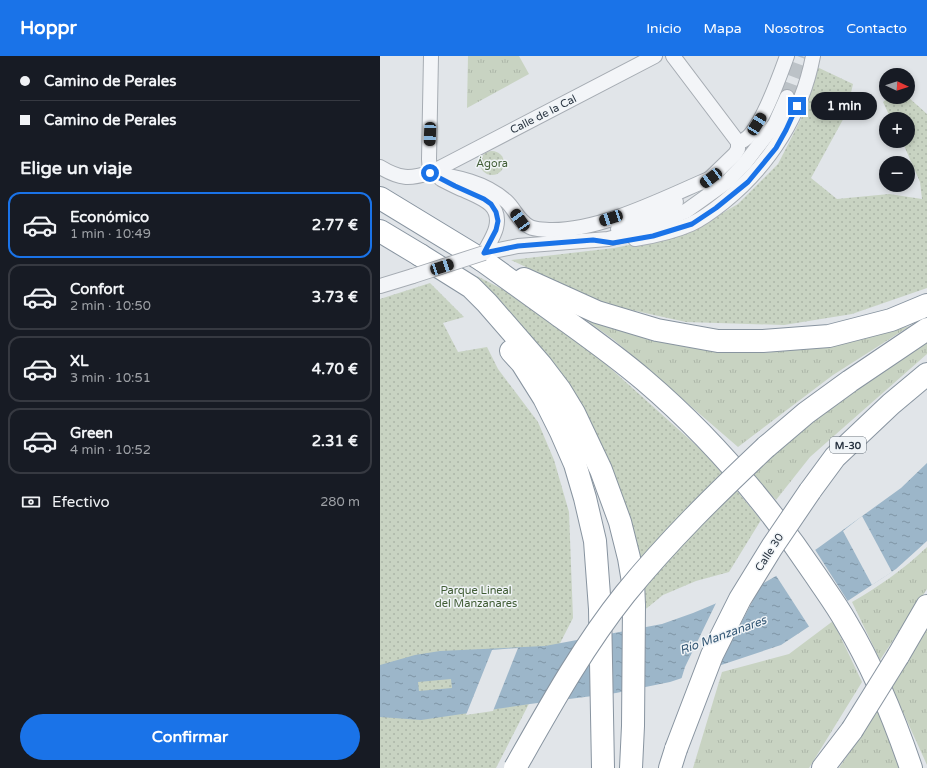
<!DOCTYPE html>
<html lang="es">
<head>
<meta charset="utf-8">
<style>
  body { margin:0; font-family:"Varela Round",sans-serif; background:#242831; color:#f1f3f6; height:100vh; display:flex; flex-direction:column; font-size:15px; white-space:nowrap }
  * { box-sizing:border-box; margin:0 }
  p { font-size:13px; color:#9ea1a6 }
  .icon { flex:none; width:22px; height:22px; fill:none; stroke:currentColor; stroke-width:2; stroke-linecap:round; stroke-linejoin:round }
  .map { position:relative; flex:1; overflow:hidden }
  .drawer { display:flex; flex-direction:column; background:#171b24; width:380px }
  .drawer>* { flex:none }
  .banner { display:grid; align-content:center; height:88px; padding:0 20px; background:#171b24 }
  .needle { width:26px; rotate:94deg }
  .controls { position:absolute; left:499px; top:12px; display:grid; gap:8px }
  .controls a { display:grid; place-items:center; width:36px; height:36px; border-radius:50%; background:#171b24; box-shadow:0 2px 6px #0003; font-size:20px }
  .end { position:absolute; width:18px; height:18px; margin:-9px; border:5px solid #1a73e8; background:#fff; box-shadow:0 0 0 2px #fff }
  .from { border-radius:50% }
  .bubble { position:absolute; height:28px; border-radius:14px; background:#171b24; box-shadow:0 2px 6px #0003; font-size:13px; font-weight:700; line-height:28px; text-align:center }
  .car { position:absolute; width:12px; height:24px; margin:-12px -6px; border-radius:5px; box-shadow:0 0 3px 1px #0007; background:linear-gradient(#222 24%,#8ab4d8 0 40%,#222 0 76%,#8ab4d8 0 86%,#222 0) }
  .banner b { display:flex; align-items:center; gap:14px; height:38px; font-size:15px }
  .banner b+b { border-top:1px solid #363941 }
  .banner i { width:10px; height:10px; background:#f1f3f6 }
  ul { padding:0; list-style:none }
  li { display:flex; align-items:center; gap:12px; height:66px; margin:0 8px 6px; padding:0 12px; border:2px solid #363941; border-radius:12px }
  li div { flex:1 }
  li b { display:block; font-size:15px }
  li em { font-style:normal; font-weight:700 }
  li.active { border-color:#1a73e8 }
  li>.icon { width:36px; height:36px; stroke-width:1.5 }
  h2 { padding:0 20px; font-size:18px; line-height:48px }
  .pay { display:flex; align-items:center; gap:10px; height:44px; padding:0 20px; font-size:15px }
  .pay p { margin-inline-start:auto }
  .primary-button { display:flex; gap:8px; margin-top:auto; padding:8px 20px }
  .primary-button a { flex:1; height:46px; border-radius:24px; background:#1a73e8; color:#fff; font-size:16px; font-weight:700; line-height:46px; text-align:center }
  header { display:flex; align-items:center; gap:24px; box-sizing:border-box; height:56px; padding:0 20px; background:#1a73e8; color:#fff }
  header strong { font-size:19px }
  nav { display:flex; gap:22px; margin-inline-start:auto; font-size:14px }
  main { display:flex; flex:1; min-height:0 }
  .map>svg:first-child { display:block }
  .grass { fill:url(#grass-tufts) }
  .park { fill:url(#park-dots) }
  .water { fill:url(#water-ripples); fill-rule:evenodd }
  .pier { fill:#e1e5e9 }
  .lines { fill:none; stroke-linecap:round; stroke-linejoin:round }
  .minor-tunnel { stroke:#bcc2c7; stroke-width:14; stroke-dasharray:14 7; stroke-linecap:butt }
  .minor-casing { stroke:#a6acb3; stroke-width:16 }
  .trunk-casing { stroke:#8894a0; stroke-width:24 }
  .motorway-casing { stroke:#8894a0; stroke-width:24 }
  .minor { stroke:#f3f5f8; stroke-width:14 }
  .trunk { stroke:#fff; stroke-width:22 }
  .motorway { stroke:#fff; stroke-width:22 }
  .minor-bridge-casing { stroke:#a6acb3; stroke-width:16; stroke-linecap:butt }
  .motorway-bridge-casing { stroke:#8894a0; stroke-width:24; stroke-linecap:butt }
  .minor-bridge { stroke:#f3f5f8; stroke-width:14 }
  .motorway-bridge { stroke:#fff; stroke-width:22 }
  .route { stroke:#1a73e8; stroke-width:5 }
  .labels { text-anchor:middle; stroke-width:3; stroke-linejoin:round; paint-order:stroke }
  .shield { fill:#f0f4f7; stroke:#656e78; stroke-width:1 }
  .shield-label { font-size:10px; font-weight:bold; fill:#293441 }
  .street-label { font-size:11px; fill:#293441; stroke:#f0f4f7 }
  .park-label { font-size:11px; fill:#415d36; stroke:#f0f4f7 }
  .water-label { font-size:12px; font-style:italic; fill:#335775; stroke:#f0f4f7 }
</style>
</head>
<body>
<header>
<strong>Hoppr</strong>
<nav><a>Inicio</a><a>Mapa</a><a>Nosotros</a><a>Contacto</a></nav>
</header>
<main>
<section class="drawer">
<div class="banner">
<b><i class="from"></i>Camino de Perales</b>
<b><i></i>Camino de Perales</b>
</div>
<h2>Elige un viaje</h2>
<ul>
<li class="active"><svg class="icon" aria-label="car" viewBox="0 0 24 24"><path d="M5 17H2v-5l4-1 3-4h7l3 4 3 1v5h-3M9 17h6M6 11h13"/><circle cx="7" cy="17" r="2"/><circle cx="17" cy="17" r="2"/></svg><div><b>Económico</b><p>1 min · 10:49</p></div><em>2.77 €</em></li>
<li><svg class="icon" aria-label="car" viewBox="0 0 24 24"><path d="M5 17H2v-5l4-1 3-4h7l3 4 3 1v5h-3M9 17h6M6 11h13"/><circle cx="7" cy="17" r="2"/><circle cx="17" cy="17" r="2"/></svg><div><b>Confort</b><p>2 min · 10:50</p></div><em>3.73 €</em></li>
<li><svg class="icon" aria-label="car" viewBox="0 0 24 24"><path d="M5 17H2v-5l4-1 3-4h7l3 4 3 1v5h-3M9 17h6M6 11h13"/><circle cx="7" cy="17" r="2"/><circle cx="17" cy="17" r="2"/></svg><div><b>XL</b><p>3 min · 10:51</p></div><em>4.70 €</em></li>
<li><svg class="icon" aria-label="car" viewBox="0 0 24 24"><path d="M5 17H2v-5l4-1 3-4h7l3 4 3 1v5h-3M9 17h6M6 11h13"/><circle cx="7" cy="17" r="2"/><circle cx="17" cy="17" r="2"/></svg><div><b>Green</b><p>4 min · 10:52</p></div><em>2.31 €</em></li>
</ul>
<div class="pay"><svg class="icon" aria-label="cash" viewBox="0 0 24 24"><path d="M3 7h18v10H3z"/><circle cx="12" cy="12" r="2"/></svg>Efectivo<p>280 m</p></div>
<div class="primary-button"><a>Confirmar</a></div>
</section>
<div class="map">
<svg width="547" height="712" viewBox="0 0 547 712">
  <defs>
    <pattern id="grass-tufts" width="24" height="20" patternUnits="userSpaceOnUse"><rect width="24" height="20" fill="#c8d3c2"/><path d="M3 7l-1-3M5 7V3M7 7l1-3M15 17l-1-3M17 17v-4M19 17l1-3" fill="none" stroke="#acb6a8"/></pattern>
    <pattern id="park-dots" width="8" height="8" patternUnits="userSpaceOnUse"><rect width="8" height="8" fill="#c8d3c2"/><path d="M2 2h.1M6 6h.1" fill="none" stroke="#acb6a8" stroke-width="1.8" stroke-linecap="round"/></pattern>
    <pattern id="water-ripples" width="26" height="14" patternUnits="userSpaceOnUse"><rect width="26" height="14" fill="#9cb6c9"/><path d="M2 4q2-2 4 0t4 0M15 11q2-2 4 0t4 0" fill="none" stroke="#7f95a5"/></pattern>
  </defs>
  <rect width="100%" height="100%" fill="#e1e5e9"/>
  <g class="grass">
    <path d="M88,0H139L149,18L87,52Z"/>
    <path d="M199,259L341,294L383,297L443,291L530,270L453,319L358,391L234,284Z"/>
    <path d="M547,283V298L430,401L396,444L373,418L409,381Z"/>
    <path d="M547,491V533L500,604L472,546C500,530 524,513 547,491Z"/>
    <path d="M453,565L482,626L429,712H313L342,616L409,598Z"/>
    <path d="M547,571V709L512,632L538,584Z"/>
    <path d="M499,653L520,712H459Z"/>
  </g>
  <g class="park">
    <path d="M437,11L473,28L466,58L431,122L457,143L509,138L542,143L540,126L522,85H528V63H511L503,46L509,41H528L547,58V232L472,258L404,269L306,266L224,248L131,204L234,192L308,177L358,148L398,108L421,63Z"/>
    <circle cx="112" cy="107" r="12"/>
    <path d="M97,220L122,233L209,293L328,400L381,464L349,516L316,525L283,539L262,556L255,490L157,293Z"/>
    <path d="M50,227L84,261L63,267L78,296L107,291L118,313L158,366L174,404L189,456L193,562L116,712H0V243Z"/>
  </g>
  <path class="water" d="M547,407V485L516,513L401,589L290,626L236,637L150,648L41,664L0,661V609L35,599L60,595L165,590L282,568L313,557L380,529L396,520L438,492L521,432ZM71,623L72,632L39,635L38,626Z"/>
  <g class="pier">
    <path d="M482,460L512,516L492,529L463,475Z"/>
    <path d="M434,492L469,547L430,572L395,518Z"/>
    <path d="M383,525L346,596L339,612L301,624L305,611L337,545Z"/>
    <path d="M138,592L113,655L86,659L112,594Z"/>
  </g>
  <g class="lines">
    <path class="minor-tunnel" d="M407,41L422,0"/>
    <defs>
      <g id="minor">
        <path d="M293,0L358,86"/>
        <path d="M358,86C360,85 363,85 364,84C381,74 400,19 407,0"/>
        <path d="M0,111C20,123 29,123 50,117L275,0"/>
        <path d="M50,117C77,121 105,126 126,145C135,153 138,165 150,171C156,174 162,173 168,174C219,176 284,142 331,122"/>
        <path d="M50,117L49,103L51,0"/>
        <path d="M61,123C69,127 76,131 84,134C101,142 122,148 116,172C114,180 108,189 104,197"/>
        <path d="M325,127L355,98L358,93V86"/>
        <path d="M238,173L265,162L296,146"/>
        <path d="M255,183C274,180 293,176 311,168C322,163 334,154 344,146C390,109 422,58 433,0"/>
        <path d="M104,197L138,190L228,183L259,175L306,155L348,125L365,107L395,68L407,41"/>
        <path d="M0,230L33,220"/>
      </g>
      <g id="trunk">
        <path d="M0,142L102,204"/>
        <path d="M0,175L40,199"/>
      </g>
      <g id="motorway">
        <path d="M40,199L91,231L107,247L161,309L180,334L194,357L221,414L240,466L249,502L253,526L254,549L253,670L251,712"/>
        <path d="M102,204C127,222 152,240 177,258C206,279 236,300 264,324C331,381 387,447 436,520C446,535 457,550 466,566C493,611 514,662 531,712"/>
        <path d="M144,223L217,256L277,274L338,285H383L449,280L511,264L547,249"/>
        <path d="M131,295L142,307L164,342L181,376L195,408L205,442L215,485L220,553L223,712"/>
        <path d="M386,391L426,357L470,325L547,273"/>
        <path d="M430,435L455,401L511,348L547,318"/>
        <path d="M518,600L547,550"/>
        <path d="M290,712L296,693"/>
        <path d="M443,712L472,674"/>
      </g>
    </defs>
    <use href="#minor" class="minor-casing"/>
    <use href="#trunk" class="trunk-casing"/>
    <use href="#motorway" class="motorway-casing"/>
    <use href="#minor" class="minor"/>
    <use href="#trunk" class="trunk"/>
    <use href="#motorway" class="motorway"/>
    <defs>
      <path id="minor-bridge" d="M33,220L104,197"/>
      <g id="motorway-bridge">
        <path d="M472,674L518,600"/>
        <path d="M296,693L332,599L360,543L392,491L430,435"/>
        <path d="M135,712C169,652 202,592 245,538C288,485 336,438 386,391"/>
      </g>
    </defs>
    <use href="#minor-bridge" class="minor-bridge-casing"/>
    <use href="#motorway-bridge" class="motorway-bridge-casing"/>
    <use href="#minor-bridge" class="minor-bridge"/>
    <use href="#motorway-bridge" class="motorway-bridge"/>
  </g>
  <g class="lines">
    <path class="route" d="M50,117L75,130L104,143L111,148L116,156L118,165L116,174L104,197L138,190L213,184L233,187L273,180L312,168L336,152L368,126L396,92L406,74L417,50"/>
  </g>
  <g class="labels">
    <rect class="shield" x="450" y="381" width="36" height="16" rx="3"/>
    <g class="shield-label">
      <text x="468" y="393">M-30</text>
    </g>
    <g class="street-label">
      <text transform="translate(163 58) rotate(-27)" y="4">Calle de la Cal</text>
      <text transform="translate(389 496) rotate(-57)" y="4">Calle 30</text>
    </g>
    <g class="park-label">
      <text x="112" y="111">Ágora</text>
      <text x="96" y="538">Parque Lineal<tspan x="96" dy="13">del Manzanares</tspan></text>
    </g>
    <g class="water-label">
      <text transform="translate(343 579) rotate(-20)" y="4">Río Manzanares</text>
    </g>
  </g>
</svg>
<div class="controls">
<a><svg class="needle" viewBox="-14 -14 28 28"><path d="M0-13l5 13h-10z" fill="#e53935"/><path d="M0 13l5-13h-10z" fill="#9ea1a6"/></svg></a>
<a>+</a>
<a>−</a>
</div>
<i class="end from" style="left:50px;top:117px"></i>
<i class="end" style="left:417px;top:50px"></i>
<div class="bubble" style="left:431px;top:36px;width:66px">1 min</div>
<i class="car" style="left:377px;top:68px;rotate:32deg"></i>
<i class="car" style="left:50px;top:78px;rotate:182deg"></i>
<i class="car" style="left:331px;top:122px;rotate:233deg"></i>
<i class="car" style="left:231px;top:162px;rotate:252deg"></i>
<i class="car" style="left:140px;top:164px;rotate:325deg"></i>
<i class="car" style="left:62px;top:211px;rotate:72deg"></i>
</div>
</main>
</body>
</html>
